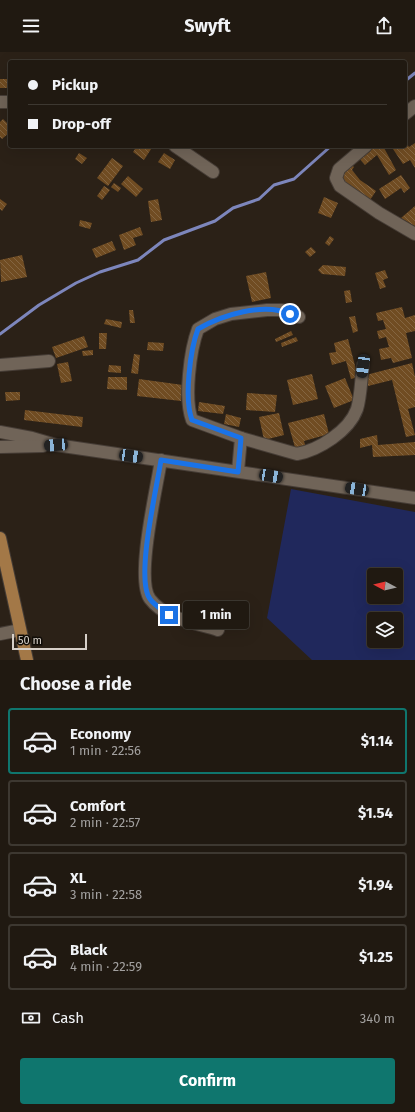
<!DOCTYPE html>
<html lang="en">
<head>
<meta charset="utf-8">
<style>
  body { margin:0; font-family:"Fira Sans",sans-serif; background:#2d261f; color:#f1f3f6; height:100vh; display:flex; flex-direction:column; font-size:15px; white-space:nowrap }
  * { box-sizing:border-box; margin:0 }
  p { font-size:13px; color:#a2a09f }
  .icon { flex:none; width:22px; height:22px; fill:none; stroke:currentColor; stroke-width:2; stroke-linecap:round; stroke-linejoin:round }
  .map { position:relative; height:608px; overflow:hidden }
  .details { display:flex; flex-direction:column; background:#201911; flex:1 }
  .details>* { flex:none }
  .banner { position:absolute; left:8px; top:8px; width:399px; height:88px; border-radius:4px; box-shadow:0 4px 16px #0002,0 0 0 1px #3d3831; display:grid; align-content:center; height:88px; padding:0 20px; background:#201911 }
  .needle { width:26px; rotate:277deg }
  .controls { position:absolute; left:367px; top:516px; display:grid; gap:8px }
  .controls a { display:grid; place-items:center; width:36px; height:36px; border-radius:4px; background:#201911; box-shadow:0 4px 16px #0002,0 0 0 1px #3d3831; font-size:20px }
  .scale { position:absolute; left:12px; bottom:10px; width:75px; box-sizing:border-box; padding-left:4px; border:2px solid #d7d0c9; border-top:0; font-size:11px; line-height:14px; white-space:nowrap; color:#d7d0c9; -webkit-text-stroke:3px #100c07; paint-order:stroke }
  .end { position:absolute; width:18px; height:18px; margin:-9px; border:5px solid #1a73e8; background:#fff; box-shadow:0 0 0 2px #fff }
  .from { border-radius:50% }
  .bubble { position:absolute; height:28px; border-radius:4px; background:#201911; box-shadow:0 4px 16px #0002,0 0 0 1px #3d3831; font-size:13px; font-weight:700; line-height:28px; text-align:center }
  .car { position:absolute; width:12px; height:24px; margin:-12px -6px; border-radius:5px; box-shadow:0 0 3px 1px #0007; background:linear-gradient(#222 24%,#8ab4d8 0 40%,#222 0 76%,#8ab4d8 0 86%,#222 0) }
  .banner b { display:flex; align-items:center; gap:14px; height:38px; font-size:15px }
  .banner b+b { border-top:1px solid #3d3831 }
  .banner i { width:10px; height:10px; background:#f1f3f6 }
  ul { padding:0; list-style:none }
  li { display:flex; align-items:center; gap:12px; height:66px; margin:0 8px 6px; padding:0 12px; border:2px solid #3d3831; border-radius:4px }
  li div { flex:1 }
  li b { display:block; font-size:15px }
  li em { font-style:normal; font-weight:700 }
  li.on { border-color:#0f766e }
  li>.icon { width:36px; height:36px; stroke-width:1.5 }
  h2 { padding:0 20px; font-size:18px; line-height:48px }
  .pay { display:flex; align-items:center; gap:10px; height:44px; padding:0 20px; font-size:15px }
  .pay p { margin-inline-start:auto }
  .cta { display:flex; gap:8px; margin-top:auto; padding:8px 20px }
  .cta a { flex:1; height:46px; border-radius:4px; background:#0f766e; color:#fff; font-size:16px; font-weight:700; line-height:46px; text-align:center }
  header { display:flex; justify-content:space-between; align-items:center; height:52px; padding:0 20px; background:#201911; font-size:18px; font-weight:700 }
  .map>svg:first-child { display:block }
  .garden { fill:#20285c; fill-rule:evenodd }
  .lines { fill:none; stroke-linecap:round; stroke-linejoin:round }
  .stream { stroke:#7d86bc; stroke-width:3 }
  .building { fill:url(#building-back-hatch) }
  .minor-casing { stroke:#463d36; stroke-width:14 }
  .major-casing { stroke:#463d36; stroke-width:14 }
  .minor { stroke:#706458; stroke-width:12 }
  .major { stroke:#a37847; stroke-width:12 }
  .route { stroke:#1a73e8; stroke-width:5 }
</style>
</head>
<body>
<header><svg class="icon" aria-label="menu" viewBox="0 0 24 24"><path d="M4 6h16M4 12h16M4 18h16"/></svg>Swyft<svg class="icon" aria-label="share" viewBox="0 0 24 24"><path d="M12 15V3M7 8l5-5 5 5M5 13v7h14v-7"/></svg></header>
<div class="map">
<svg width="415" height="608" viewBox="0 0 415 608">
  <defs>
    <pattern id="building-back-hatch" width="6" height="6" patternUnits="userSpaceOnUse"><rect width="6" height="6" fill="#704c22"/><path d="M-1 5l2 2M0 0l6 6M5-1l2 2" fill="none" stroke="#846541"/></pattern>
  </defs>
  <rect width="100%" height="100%" fill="#2b2117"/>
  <path class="garden" d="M291,437L415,460V608H312L267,566ZM374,523H396V545H374ZM374,567H396V589H374Z"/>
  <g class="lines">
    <g class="stream">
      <path d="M405,29L415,21"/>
      <path d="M0,282L39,253L76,231L100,220L138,208L164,188L215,169L233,156L259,147L274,133L294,127L331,94"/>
    </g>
  </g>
  <g class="building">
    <path d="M261,7V10H226V9Z"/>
    <rect x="0" y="27" width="10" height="9"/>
    <path d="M3,67L10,74V80L2,87L0,85V70Z"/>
    <path d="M405,89L409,95L415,91V116L410,108L403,112L393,97L398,94H405Z"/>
    <path d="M137,94H153L144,108L133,100Z"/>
    <path d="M374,94H383L396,118L389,123L377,103L365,113L358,105Z"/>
    <path d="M79,101L87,106L82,112L75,107Z"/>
    <path d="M164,101L175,108L170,117L158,110Z"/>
    <path d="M112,106L123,114L108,134L97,126Z"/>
    <path d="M351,112L354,115L352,118L360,128L376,139L370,148L343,132L342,119Z"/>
    <path d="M401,123L410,136L404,141L401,136L385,147L379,137Z"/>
    <path d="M128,124L143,137L136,145L121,132Z"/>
    <path d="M114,131L121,136L118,140L111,135Z"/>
    <path d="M104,134L110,138L102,148L97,144Z"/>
    <path d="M324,145L338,151L331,166L318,161Z"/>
    <path d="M0,147L7,152L2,159L0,157Z"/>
    <path d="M158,147L162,168L151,170L148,149Z"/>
    <path d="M415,154V174L401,166Z"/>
    <path d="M80,168L92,171L90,177L79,174Z"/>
    <path d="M140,175L143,183L133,186L136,193L124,198L119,183Z"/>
    <path d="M330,184L334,187L329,194L325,191Z"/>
    <path d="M112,189L116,198L96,206L92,197Z"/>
    <path d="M311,195L316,200L310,205L305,200Z"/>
    <path d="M22,203L27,225L1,230L0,208Z"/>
    <path d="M323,213L346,215L345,224L322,222L318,218Z"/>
    <path d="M385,218L388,226L383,228L386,235L380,237L375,221Z"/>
    <path d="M266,220L271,246L252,250L246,224Z"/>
    <path d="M350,238L352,250L346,251L344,239Z"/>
    <path d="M402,255L405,266L415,263V279L406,281L412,306L393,311L391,306L381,308L379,297L389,295L386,285L379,287L377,279L386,277L383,268L378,269L376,261Z"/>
    <path d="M129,258H133L135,271H130Z"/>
    <path d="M355,264L358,279L353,281L349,265Z"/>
    <path d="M106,267L122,270L121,276L104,272Z"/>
    <path d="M291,279L293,283L276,290L275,287Z"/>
    <path d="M99,281H107L106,297H99Z"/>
    <path d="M84,284L88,295L56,306L52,295Z"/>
    <path d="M296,285L298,289L282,295L281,291Z"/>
    <path d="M348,287L358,325L351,327L346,309L332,313L329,301L336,300L334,291Z"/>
    <path d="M148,290L164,291L163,299L147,298Z"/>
    <path d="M93,298V303L83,304L82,299Z"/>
    <path d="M134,302L140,303L138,322L131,321Z"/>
    <path d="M68,310L72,329L61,331L57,312Z"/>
    <path d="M412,311L415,325V355L408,357L415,383L406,385L392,328L368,334L366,323Z"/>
    <path d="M109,313L121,314V321L108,320Z"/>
    <path d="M312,322L318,347L293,353L287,328Z"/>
    <path d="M108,325H127V338L107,337Z"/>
    <path d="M345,326L354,348L334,356L325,334Z"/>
    <path d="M139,327L183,333L181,349L137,344Z"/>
    <path d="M5,340H20V348L6,349Z"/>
    <path d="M247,341L277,343L275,360L246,358Z"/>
    <path d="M199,350L225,354L223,362L198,359Z"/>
    <path d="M25,358L83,365L82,375L24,368Z"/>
    <path d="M279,361L284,383L264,388L259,365Z"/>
    <path d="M226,362L241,366L239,375L224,372Z"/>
    <path d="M324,362L329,382L304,389L306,396L296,399L288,371Z"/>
    <path d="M377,383L378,393L415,390V403L373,405L372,393L360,396V387Z"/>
  </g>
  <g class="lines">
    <defs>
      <g id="minor">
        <path d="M0,50H10"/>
        <path d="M405,62L415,54"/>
        <path d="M175,94L213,120"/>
        <path d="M366,94L339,117L336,126L340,134L379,161L415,182"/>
        <path d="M0,313L49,309"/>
        <path d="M0,380L32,386L56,393L415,446"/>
        <path d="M241,386L297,402C319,398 349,379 357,357C361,344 361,327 363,313"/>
        <path d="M0,395L43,394"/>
        <path d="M161,408C157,435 135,527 150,547C165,567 196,571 218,578"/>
        <path d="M238,419L241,386L192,368C184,347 190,298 198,277L215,267L231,262L267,258H282L299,265"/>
        <path d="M0,582L20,578"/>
      </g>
      <path id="major" d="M0,486L27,608"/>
    </defs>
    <use href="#minor" class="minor-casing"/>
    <use href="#major" class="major-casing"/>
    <use href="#minor" class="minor"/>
    <use href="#major" class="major"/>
  </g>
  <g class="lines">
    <path class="route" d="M169,563C163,558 154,553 150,547C135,527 157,435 161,408L238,420L241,386L192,368C184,347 190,298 198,277C222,263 264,250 290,262"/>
  </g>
</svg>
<div class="controls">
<a><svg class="needle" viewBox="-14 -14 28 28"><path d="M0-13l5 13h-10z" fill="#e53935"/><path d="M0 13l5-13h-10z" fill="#a2a09f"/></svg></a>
<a><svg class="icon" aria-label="layers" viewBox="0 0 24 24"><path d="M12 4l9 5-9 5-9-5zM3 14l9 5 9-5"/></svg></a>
</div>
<div class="scale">50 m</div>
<i class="end from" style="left:290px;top:262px"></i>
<i class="end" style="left:169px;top:563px"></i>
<div class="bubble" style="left:183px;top:549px;width:66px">1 min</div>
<i class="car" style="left:363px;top:314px;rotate:188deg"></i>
<i class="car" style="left:56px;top:393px;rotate:266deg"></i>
<i class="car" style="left:131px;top:404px;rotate:98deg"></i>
<i class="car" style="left:271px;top:424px;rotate:99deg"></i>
<i class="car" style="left:357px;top:437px;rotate:279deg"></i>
<div class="banner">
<b><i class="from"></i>Pickup</b>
<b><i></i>Drop-off</b>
</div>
</div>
<section class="details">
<h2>Choose a ride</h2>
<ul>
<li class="on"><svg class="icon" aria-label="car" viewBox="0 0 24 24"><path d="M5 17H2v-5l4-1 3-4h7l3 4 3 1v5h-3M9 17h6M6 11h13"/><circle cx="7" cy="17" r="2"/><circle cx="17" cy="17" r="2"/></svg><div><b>Economy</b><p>1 min · 22:56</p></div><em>$1.14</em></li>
<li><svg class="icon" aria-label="car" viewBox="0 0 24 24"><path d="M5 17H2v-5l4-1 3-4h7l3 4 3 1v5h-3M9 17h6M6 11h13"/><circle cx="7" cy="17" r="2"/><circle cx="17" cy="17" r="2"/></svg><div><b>Comfort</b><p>2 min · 22:57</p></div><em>$1.54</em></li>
<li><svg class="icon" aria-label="car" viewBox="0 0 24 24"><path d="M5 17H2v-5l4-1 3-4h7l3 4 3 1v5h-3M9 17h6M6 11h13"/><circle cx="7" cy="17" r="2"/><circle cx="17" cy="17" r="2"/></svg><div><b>XL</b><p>3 min · 22:58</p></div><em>$1.94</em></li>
<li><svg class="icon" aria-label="car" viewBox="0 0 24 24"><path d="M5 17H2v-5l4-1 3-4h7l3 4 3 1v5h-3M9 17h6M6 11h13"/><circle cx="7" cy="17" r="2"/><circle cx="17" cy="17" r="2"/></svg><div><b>Black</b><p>4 min · 22:59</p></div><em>$1.25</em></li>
</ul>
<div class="pay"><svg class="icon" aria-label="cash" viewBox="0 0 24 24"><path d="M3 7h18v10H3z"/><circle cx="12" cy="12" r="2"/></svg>Cash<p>340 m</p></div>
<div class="cta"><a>Confirm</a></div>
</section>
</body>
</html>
